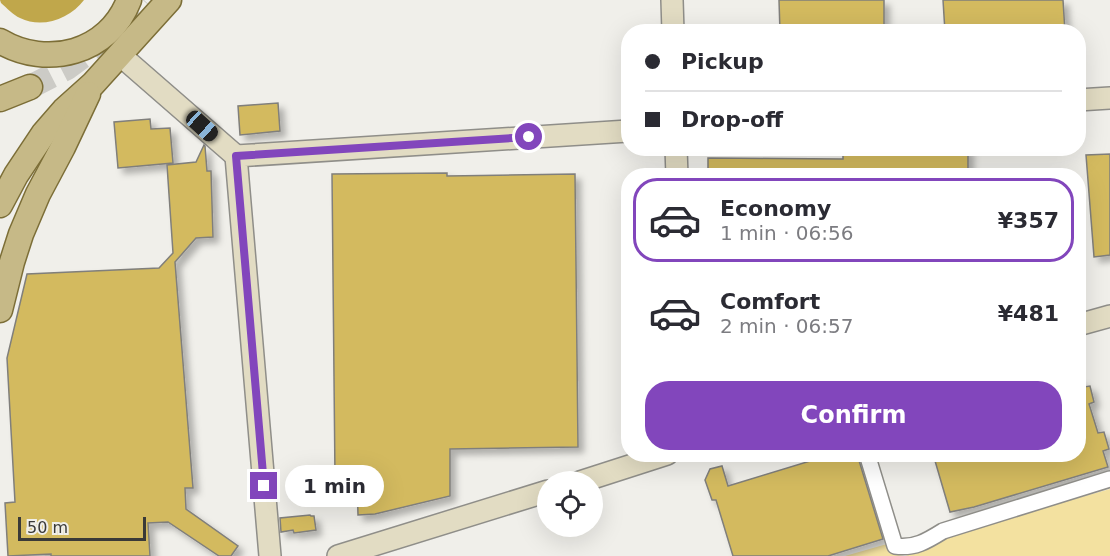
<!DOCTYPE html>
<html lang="en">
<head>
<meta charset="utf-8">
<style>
  body { margin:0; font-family:"DejaVu Sans",sans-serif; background:#f2f2f3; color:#2b2b33; height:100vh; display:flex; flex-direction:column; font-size:22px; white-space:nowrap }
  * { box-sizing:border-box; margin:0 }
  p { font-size:20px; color:#7c7c81 }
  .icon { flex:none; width:33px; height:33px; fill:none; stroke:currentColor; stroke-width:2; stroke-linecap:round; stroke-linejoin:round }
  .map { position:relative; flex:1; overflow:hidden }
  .details { position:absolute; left:621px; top:168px; width:465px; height:294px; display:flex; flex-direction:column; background:#fff; border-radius:24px; box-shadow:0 6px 24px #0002 }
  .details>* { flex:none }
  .hud { position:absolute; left:621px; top:24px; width:465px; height:132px; border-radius:24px; box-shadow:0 6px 24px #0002; display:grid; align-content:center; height:132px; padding:0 24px; background:#fff }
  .controls { position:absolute; left:537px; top:471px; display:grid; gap:12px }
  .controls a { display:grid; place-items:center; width:66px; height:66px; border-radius:50%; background:#fff; box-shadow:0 6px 24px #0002; font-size:30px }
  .scale { position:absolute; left:18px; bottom:15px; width:128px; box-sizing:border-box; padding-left:6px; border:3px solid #3a3a38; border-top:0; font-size:16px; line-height:21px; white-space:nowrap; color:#3a3a38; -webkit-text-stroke:4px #f0efea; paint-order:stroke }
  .end { position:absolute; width:27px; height:27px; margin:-14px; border:8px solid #8246bc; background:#fff; box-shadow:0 0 0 3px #fff }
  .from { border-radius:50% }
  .bubble { position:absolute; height:42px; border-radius:21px; background:#fff; box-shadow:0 6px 24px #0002; font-size:20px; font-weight:700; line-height:42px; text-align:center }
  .car { position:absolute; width:18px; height:36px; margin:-18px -9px; border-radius:8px; box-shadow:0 0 4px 2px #0007; background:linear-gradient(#222 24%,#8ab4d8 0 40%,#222 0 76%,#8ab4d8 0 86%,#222 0) }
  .hud b { display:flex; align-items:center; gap:21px; height:57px; font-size:22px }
  .hud b+b { border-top:2px solid #e1e1e2 }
  .hud i { width:15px; height:15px; background:#2b2b33 }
  ul { padding:10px 0 0; list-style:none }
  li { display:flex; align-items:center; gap:18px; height:84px; margin:0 12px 9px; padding:0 12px; border:3px solid transparent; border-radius:24px }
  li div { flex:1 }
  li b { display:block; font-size:22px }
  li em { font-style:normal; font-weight:700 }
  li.selected { border-color:#8246bc }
  li>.icon { width:54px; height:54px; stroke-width:1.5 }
  .cta { display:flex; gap:12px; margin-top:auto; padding:12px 24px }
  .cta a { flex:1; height:69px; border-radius:24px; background:#8246bc; color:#fff; font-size:24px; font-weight:700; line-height:69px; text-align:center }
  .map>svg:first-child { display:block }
  .green { fill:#f3e1a0 }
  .forest { fill:#c0a74b }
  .building { fill:#d3ba5e; stroke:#807f7b; stroke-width:1.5; filter:url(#shadow) }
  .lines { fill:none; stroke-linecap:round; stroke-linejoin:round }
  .primary-tunnel { stroke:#cccbc6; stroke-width:24; stroke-dasharray:24 12; stroke-linecap:butt }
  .street-casing { stroke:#8f8e89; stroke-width:18 }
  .secondary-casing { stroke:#8f8e89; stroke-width:24 }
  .primary-casing { stroke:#7c6e37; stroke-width:27 }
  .street { stroke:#fff; stroke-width:15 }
  .secondary { stroke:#e2dcc3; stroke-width:21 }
  .primary { stroke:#c6b987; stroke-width:24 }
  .route { stroke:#8246bc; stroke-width:8 }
</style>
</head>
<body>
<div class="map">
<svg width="1110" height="556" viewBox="0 0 1110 556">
  <defs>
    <filter id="shadow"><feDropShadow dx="5.5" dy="5.5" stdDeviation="3" flood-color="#0004"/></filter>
  </defs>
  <rect width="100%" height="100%" fill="#f0efea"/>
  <g class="green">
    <path d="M1110,489V556H905L928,549L942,536Z"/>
    <path d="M887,544L889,553L904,556H845Z"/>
  </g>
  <path class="forest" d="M0,0H84C70,19 42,29 20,18C13,15 7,8 1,3Z"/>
  <g class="building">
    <path d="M779,0H884V29L780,32Z"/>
    <path d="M943,0H1063L1065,32H945Z"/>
    <path d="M278,103L280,131L240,135L238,106Z"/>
    <path d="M150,119L151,129L170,128L173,163L118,168L114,122Z"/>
    <path d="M204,145L205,146L207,171H211L213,237L196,238L175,262L193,488H185L186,509L238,546L231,556H219L168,522L148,523L150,556H51V554L8,556L5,503L15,502L7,358L27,274L159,268L173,253L167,165L196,162Z"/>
    <path d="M843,148H968V176H708V158L843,159Z"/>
    <path d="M1110,154V255L1094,257L1086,155Z"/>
    <path d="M447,173V176L575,174L578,447L450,449V496L375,514L358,515L357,477L335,478L332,174Z"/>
    <path d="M1078,381H1082L1084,387L1090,386L1094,402L1089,404L1098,433L1104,432L1109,449L1103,451L1108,467L974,507L950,512L933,454H1078Z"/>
    <path d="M819,454H857L883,539L828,556H733L716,500H712L705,480L710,469L722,466L728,486L820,458Z"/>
    <path d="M310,515L311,516H314L316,530L294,533L293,530L281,532L280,518Z"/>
  </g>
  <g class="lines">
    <path class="primary-tunnel" d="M30,87L67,68L112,35L144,0"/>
    <defs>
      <path id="street" d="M867,454L895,546C914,549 927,541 943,531L1110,479"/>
      <g id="secondary">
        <path d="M672,0L673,32"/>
        <path d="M120,55L236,156"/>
        <path d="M1078,100L1110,98"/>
        <path d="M676,148L677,176"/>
        <path d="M1078,325L1110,316"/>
        <path d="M580,482L667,454"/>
        <path d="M270,556L236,156L628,131"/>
        <path d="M338,556L548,491"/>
      </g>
      <g id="primary">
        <path d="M0,41C47,69 109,53 129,0"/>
        <path d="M0,99L30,87"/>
        <path d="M0,205L16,175L44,133L64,110L93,84L169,0"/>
        <path d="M0,310L12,262L21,234L38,194L63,147L88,94"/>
      </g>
    </defs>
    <use href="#street" class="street-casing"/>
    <use href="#secondary" class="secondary-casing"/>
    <use href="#primary" class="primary-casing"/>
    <use href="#street" class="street"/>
    <use href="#secondary" class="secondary"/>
    <use href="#primary" class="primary"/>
  </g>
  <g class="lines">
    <path class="route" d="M264,486L236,156L529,137"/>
  </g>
</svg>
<div class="controls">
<a><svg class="icon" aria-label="locate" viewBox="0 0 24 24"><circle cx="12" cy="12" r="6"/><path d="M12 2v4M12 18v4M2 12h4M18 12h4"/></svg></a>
</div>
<div class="scale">50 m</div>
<i class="end from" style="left:529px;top:137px"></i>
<i class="end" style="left:264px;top:486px"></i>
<div class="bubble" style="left:285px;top:465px;width:99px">1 min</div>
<i class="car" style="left:202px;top:126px;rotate:132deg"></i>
<div class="hud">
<b><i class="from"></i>Pickup</b>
<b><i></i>Drop-off</b>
</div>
<section class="details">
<ul>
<li class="selected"><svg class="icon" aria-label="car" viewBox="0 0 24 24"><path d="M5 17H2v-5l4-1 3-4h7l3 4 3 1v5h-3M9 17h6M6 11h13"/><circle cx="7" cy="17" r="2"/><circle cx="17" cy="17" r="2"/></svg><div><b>Economy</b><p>1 min · 06:56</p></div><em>¥357</em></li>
<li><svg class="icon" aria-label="car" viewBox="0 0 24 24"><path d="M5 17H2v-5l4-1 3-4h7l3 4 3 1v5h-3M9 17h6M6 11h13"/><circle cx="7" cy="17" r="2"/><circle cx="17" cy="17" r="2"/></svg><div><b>Comfort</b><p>2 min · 06:57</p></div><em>¥481</em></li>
</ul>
<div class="cta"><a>Confirm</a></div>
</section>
</div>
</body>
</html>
